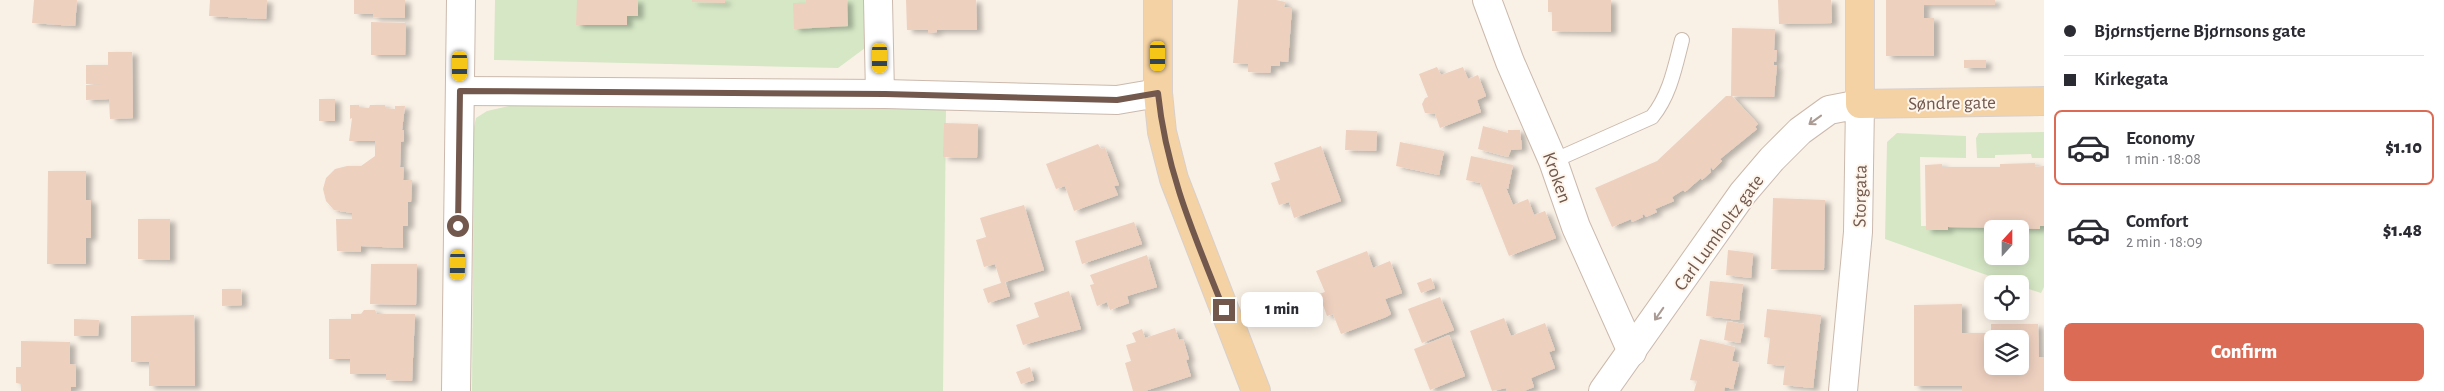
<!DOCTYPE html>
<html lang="en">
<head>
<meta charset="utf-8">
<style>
  body { margin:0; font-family:"Alegreya Sans",sans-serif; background:#f2f2f3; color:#2b2b33; height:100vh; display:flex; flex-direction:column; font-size:19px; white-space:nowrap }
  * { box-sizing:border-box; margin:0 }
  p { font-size:16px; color:#7c7c81 }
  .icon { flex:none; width:28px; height:28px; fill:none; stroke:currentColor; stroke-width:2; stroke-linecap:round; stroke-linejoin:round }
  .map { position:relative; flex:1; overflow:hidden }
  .details { display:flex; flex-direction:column; background:#fff; width:400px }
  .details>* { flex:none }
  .guide { display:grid; align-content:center; height:110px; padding:0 20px; background:#fff }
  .needle { width:32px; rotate:21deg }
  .fabs { position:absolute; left:1984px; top:220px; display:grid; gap:10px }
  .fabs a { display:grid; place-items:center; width:45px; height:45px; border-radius:8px; background:#fff; box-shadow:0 2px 12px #0003; font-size:25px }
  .end { position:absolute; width:22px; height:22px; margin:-11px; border:6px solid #72584d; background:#fff; box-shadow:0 0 0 2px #fff }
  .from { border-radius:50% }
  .bubble { position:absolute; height:35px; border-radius:8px; background:#fff; box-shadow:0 2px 12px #0003; font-size:16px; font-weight:800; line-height:35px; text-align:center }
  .car { position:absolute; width:15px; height:30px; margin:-15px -8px; border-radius:6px; box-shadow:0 0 4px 1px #0007; background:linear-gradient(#f5c518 24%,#345 0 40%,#f5c518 0 76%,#345 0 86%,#f5c518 0) }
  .guide b { display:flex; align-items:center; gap:18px; height:48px; font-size:19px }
  .guide b+b { border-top:1px solid #e1e1e2 }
  .guide i { width:12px; height:12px; background:#2b2b33 }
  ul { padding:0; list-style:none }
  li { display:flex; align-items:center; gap:15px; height:75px; margin:0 10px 8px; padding:0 10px; border:2px solid transparent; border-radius:8px }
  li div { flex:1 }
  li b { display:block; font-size:19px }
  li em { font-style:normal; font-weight:800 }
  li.selected { border-color:#db6b54 }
  li>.icon { width:45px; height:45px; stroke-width:1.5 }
  .primary-button { display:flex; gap:10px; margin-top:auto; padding:10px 20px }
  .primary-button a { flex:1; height:58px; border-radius:8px; background:#db6b54; color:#fff; font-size:20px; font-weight:800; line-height:58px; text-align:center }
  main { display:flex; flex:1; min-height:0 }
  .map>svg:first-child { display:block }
  .green { fill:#d5e7c5; fill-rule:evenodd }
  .building { fill:#eed0bf; fill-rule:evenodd; filter:url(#shadow) }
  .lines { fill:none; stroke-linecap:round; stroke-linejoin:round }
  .service-casing { stroke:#cbb9ad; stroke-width:16 }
  .minor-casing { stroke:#cbb9ad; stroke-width:30 }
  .primary-casing { stroke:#d8d0cd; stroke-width:30 }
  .service { stroke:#fff; stroke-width:14 }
  .minor { stroke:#fff; stroke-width:28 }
  .primary { stroke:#f4d2a3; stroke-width:28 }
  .oneway { stroke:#aa9b94 }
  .route { stroke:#72584d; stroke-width:6 }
  .labels { text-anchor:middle; stroke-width:4; stroke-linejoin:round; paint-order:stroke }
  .street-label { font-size:19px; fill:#72584d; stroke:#fef6ec }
</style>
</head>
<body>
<main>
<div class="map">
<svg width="2044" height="391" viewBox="0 0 2044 391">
  <defs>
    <filter id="shadow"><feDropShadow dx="5.5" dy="3" stdDeviation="2.5" flood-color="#0004"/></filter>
  </defs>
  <rect width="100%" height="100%" fill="#faf1e6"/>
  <g class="green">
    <path d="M495,0H865V48L838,68L494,60Z"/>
    <path d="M513,105L946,109L943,391H472L474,127L476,118L487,111Z"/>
    <path d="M2044,132V158H2032L2031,154L1995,155V158H1977L1976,138L1979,133Z"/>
    <path d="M1897,133L1966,136V158L1920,157L1921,226L2044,225V287L2041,293L2020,286V284H2012L1885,239L1887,142ZM1992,229H2020V256H1992Z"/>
  </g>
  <g class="building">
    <path d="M34,0H77L75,26L32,23Z"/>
    <path d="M210,0H267L266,19L209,16Z"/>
    <path d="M354,0H405V18L373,17V14H354Z"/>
    <path d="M577,0H638V16H627V25H576Z"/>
    <path d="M692,0H725V3L692,2Z"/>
    <path d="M806,0H847L848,26L794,29L793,3H806Z"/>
    <path d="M906,0H976L977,30H937V32L928,33V30H907Z"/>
    <path d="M1238,0H1276L1285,2L1284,7H1292L1288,62L1280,61V66H1271L1270,73L1248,72V64L1233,63Z"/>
    <path d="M1548,0H1611V32L1552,31V12H1548Z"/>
    <path d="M1778,0H1831L1832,23L1779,24Z"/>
    <path d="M1886,0H1995V5H1924V18H1934V56H1886Z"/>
    <path d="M371,22L406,23L405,55H371Z"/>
    <path d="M1732,28L1775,29L1774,50H1777L1776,62L1774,61V65H1777L1774,97L1732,96L1758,124L1755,127L1757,129L1720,159L1722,161L1713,170L1711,167L1710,169L1711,172L1702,180L1701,178L1685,192L1683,190L1672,197L1674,201L1655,209L1657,212L1646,217L1644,214L1642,215L1643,217L1632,222L1631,219L1612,227L1595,188L1657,161L1726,96H1731Z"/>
    <path d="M108,52H132L133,118L110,119L109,99L86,100V85L104,84H86V65H108Z"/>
    <rect x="1964" y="60" width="22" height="8"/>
    <path d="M1437,67L1441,75L1463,67L1468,79L1478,75L1486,96L1477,100L1481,112L1440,128L1435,114L1425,113L1422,104L1425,98L1428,97L1419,74Z"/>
    <rect x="319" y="99" width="16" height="22"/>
    <path d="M350,105H359V108H369L370,105H385V108L395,109V106H405L402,130H404V141L401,142L400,167H404L403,180H412L411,202H408V226H403V248L361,246V252L337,251L336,219H352V213L334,210L326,201L323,189L326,178L335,169L347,166H361L375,156V141H349L352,118L350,119Z"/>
    <path d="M944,123L978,124L977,158L943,157Z"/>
    <path d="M1483,126L1508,133V130H1520L1522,149L1511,150L1508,157L1478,149Z"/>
    <path d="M1346,130L1377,131L1376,151L1345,150Z"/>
    <path d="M1400,142L1444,151L1439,175L1396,166Z"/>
    <path d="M1098,144L1101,149L1105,148L1119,185L1114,186L1118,195L1074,211L1065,186L1056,189L1046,164Z"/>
    <path d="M1321,146L1341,201L1294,218L1289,202L1279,205L1271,183L1280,180L1274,163Z"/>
    <path d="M1471,156L1513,165L1508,189L1506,188L1513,205L1528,199L1534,215L1545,211L1556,238L1509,256L1480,183L1466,180Z"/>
    <path d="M2035,163V167L2044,166V226H2040V229L1948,227V230H1926L1925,165L1942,164V167H2000V164Z"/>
    <path d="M48,171H86V200H91V238H86V264H47Z"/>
    <path d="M1773,198L1825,200L1824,270L1771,269Z"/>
    <path d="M1024,205L1044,270L1005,282L1010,296L988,303L983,289L1001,283L995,264L984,267L976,240L986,237L980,218Z"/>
    <path d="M138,219H170V260L138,259Z"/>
    <path d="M1134,222L1142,244L1082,264L1075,241Z"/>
    <path d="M1728,250L1753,253L1751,278L1726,275Z"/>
    <path d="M1367,251L1373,268L1390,261L1402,293L1385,299L1391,314L1386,317L1341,334L1333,314L1327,316L1319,294L1325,292L1316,271Z"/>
    <path d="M1147,255L1157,287L1127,296L1129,303L1110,310L1107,302L1097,306L1090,285L1094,284L1090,275Z"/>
    <path d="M371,264H417L416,305L370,304Z"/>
    <path d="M1431,278L1435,288L1421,293L1417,283Z"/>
    <path d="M1710,281L1743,284L1739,320L1706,316Z"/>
    <path d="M222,289H241L242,305L222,306Z"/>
    <path d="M1069,291L1081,329L1023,345L1016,325L1039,317L1034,303Z"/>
    <path d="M1440,297L1454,330L1422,343L1408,309Z"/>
    <path d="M1962,304V333H1991V324H2038L2039,357H2044V391H1962V386H1914V305ZM1992,339H2020V366H1992Z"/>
    <path d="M1767,309L1821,315L1813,388L1783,385L1785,366L1767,364L1770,338L1764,337Z"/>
    <path d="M364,310H375L377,314H415L412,381L386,380V374H350V359H329V319H351V314H361Z"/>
    <path d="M194,315L195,386H149V362H131V316Z"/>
    <path d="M1504,318L1511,336L1545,323L1555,350L1549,352L1555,368L1531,378L1534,387L1524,391H1507L1506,388L1492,391L1470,331Z"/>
    <path d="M74,319L99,320L98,336H74Z"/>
    <path d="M1727,321L1744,324L1740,343L1724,340Z"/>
    <path d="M1175,328L1179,340L1183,339L1189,359L1186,360L1191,376L1145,391H1133L1125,363L1131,361L1126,345L1136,342L1132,333L1142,329L1145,338Z"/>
    <path d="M1449,335L1465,376L1430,390L1414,349Z"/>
    <path d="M1700,339L1735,347L1732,361L1739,363L1733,389L1725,387L1724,391H1694L1697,381L1690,380Z"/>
    <path d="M21,341L70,342V364L76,365V387H71V391H21V384L16,383V367H21Z"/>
    <path d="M1030,367L1034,380L1021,384L1016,372Z"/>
  </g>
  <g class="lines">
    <defs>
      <path id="service" d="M1553,161L1652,117C1670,95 1675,67 1682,40"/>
      <g id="minor">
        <path d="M878,0L880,94"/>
        <path d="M1487,0L1510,62L1553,161L1576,227L1632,352"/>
        <path d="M460,91L885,94L1117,100L1158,93"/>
        <path d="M456,391L461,0"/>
        <path d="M1603,391L1743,193L1772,159L1800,131L1829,110L1860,104L1858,232L1843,391"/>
      </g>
      <g id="primary">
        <path d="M1158,0V93L1162,132L1174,179L1256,391"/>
        <path d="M1860,0V104L2044,101"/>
      </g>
    </defs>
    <use href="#service" class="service-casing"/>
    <use href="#minor" class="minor-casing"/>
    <use href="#primary" class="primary-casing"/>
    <use href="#service" class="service"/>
    <use href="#minor" class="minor"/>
    <use href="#primary" class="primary"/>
  </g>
  <defs><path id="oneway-shaft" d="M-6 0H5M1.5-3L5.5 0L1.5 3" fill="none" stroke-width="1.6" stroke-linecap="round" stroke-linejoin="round" transform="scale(1.25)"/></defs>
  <g class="oneway">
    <use href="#oneway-shaft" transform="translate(1815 120) rotate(144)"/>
    <use href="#oneway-shaft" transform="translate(1659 314) rotate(125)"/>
  </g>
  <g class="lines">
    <path class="route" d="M458,226L460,91L885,94L1117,100L1158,93C1166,172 1195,237 1224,310"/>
  </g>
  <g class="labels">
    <g class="street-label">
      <text transform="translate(1952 102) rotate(-1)" y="7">Søndre gate</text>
      <text transform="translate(1558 177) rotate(70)" y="7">Kroken</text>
      <text transform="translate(1859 196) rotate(-89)" y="7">Storgata</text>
      <text transform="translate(1718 232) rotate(-54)" y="7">Carl Lumholtz gate</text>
    </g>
  </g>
</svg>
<div class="fabs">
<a><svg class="needle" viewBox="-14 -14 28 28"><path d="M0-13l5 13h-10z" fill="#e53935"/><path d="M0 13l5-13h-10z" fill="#7c7c81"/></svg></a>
<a><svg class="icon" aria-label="locate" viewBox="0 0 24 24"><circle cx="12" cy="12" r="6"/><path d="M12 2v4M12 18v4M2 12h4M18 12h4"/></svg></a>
<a><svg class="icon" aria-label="layers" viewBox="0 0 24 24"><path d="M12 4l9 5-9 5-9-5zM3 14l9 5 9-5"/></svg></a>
</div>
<i class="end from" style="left:458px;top:226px"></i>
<i class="end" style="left:1224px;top:310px"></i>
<div class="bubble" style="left:1241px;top:292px;width:82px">1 min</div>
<i class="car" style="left:1158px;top:56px;rotate:180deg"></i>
<i class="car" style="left:880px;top:58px;rotate:180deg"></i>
<i class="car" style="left:460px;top:66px;rotate:180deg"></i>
<i class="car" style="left:458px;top:265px;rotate:181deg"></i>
</div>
<section class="details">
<div class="guide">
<b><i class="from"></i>Bjørnstjerne Bjørnsons gate</b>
<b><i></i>Kirkegata</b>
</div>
<ul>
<li class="selected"><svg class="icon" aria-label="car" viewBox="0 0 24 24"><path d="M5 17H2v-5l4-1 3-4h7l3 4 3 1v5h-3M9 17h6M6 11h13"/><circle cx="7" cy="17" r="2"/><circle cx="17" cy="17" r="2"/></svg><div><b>Economy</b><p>1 min · 18:08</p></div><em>$1.10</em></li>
<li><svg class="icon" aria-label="car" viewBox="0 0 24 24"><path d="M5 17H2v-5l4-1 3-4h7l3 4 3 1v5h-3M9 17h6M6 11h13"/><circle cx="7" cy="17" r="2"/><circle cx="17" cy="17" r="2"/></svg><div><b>Comfort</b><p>2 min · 18:09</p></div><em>$1.48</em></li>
</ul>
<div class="primary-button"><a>Confirm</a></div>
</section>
</main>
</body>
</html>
